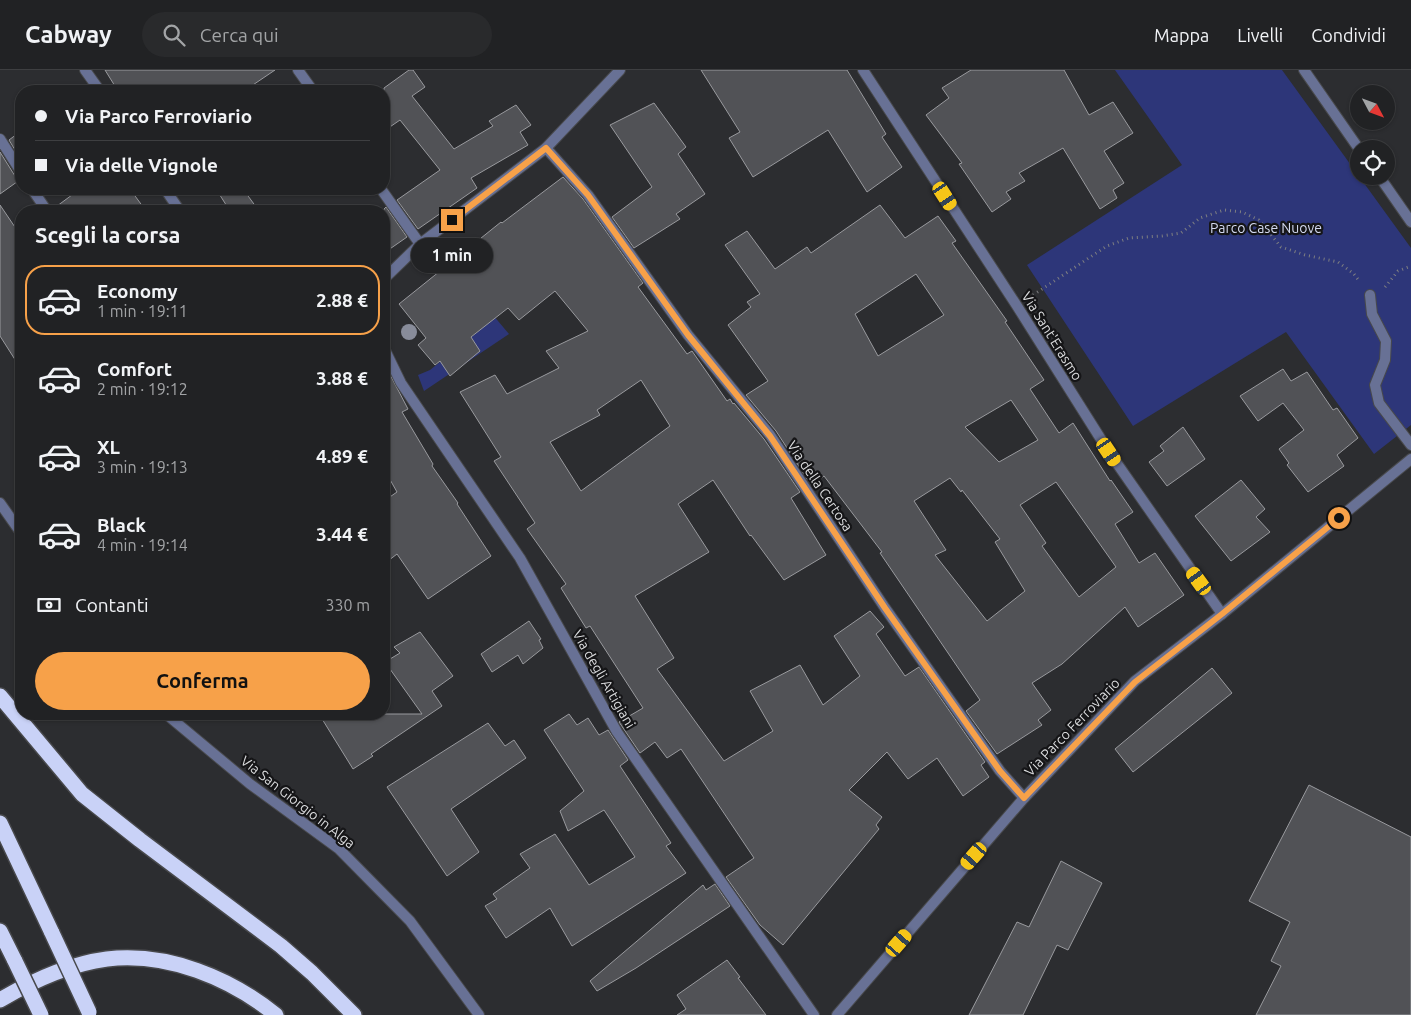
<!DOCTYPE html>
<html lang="it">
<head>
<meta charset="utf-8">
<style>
  body { margin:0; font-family:Ubuntu,sans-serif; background:#292a2c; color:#f1f3f6; height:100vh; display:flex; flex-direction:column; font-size:19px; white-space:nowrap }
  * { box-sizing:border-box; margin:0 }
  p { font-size:16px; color:#a2a4a6 }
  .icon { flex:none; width:28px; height:28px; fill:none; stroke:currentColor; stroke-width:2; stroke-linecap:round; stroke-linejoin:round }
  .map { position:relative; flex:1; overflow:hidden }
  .side { position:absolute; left:15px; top:135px; width:375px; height:515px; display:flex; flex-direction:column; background:#212224; border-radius:20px; box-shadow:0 1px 4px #0004,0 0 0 1px #3e3f41 }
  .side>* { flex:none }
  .top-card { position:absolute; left:15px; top:15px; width:375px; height:110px; border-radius:20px; box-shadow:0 1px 4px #0004,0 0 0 1px #3e3f41; display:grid; align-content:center; height:110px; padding:0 20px; background:#212224 }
  .needle { width:32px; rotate:131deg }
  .buttons { position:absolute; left:1350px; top:15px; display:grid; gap:10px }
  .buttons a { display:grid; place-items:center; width:45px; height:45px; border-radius:50%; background:#212224; box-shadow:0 1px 4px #0004,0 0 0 1px #3e3f41; font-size:25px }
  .end { position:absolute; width:22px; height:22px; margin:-11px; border:6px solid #f7a149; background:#111; box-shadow:0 0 0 2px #111 }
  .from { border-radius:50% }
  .bubble { position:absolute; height:35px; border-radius:18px; background:#212224; box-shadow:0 1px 4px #0004,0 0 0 1px #3e3f41; font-size:16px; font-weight:600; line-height:35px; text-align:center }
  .car { position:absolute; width:15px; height:30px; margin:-15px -8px; border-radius:6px; box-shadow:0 0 4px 1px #0007; background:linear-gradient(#f5c518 24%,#345 0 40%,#f5c518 0 76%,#345 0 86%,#f5c518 0) }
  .top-card b { display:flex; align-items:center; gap:18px; height:48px; font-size:19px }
  .top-card b+b { border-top:1px solid #3e3f41 }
  .top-card i { width:12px; height:12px; background:#f1f3f6 }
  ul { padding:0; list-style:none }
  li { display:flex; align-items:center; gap:15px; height:70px; margin:0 10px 8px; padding:0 10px; border:2px solid transparent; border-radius:20px }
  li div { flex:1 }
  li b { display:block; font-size:19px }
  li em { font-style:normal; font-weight:600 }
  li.on { border-color:#f7a149 }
  li>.icon { width:45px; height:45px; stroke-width:1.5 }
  h2 { padding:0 20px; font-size:22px; line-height:60px }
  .pay { display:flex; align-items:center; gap:12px; height:55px; padding:0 20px; font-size:19px }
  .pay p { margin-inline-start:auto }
  .primary-button { display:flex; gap:10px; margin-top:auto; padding:10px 20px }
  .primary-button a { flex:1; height:58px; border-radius:30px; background:#f7a149; color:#111; font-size:20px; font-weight:600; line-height:58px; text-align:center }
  header { display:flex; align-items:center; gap:30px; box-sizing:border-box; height:70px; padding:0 25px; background:#212224; border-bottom:1px solid #3e3f41 }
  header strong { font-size:24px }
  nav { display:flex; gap:28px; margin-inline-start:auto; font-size:18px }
  .search { width:350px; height:45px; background:#292a2c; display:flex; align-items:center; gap:12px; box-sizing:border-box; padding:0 18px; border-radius:28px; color:#a2a4a6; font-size:19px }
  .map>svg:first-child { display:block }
  .green { fill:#2d3679 }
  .building { fill:#515256; stroke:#999a9e; fill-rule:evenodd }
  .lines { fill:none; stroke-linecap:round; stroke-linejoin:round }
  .street-casing { stroke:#48494c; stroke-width:12 }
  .highway-casing { stroke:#48494c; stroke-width:18 }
  .path { stroke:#7e7f82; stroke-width:3; stroke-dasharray:1 4; stroke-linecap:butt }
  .street { stroke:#687195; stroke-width:10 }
  .highway { stroke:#c9d2f7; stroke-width:15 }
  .highway-bridge-casing { stroke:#48494c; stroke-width:18; stroke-linecap:butt }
  .highway-bridge { stroke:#c9d2f7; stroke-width:15 }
  .tree { fill:#888c9a }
  .route { stroke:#f7a149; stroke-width:6 }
  .labels { text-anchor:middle; stroke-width:4.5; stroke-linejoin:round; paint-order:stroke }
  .park-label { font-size:14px; fill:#d3d9f0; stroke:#151517 }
  .street-label { font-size:14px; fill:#dadbdd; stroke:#151517 }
</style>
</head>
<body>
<header>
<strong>Cabway</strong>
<div class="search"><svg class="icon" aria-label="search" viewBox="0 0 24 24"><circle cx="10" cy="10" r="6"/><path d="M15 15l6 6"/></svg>Cerca qui</div>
<nav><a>Mappa</a><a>Livelli</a><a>Condividi</a></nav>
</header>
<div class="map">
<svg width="1411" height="945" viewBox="0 0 1411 945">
  <rect width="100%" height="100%" fill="#2c2d30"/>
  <g class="green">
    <path d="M1115,0H1282L1411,178V355L1374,384L1286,262L1133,356L1027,195L1182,95Z"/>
    <path d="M449,193L509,264L424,321L418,305L430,300L480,260L435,205Z"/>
  </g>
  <g class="building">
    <path d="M105,0H275L244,21H118Z"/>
    <path d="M409,0H413L425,17L412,26L454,79L493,56L489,51L516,35L531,55L520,62L528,75L471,108L477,118L418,159L397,130L440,100L400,50L384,61V18Z"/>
    <path d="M701,0H847L886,64L882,67L902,97L867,122L828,60L753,107L729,68L740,62Z"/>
    <path d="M971,0H1064L1089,45L1113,32L1133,63L1104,81L1124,113L1113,120L1117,128L1100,139L1063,78L1019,103L1025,111L1006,122L1011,129L992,142L959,94L962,93L926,45L949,28L942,18Z"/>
    <path d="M654,33L686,77L678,84L705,124L676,144L680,149L634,178L612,147L652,117L610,55Z"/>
    <path d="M21,61V90L9,70Z"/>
    <path d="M0,82L15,106L21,109L0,124Z"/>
    <path d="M563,107L583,129L643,213L638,217L687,284L692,281L727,331L730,329L733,334L734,333L764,369L800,422L791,428L826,485L784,510L751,465L750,466L713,410L678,434L709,482L635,526L674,588L657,599L724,691L773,661L750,621L800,595L823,635L860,606L834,566L870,541L884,557L876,564L905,606L919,597L985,692L981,695L989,707L963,726L937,688L908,709L887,682L849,720L882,747L876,755L879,759L783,875L760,855L726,807L754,788L681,679L667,688L655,672L640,683L623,658L619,652L643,638L590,556L586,558L561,518L566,514L527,459L535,453L494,391L501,387L460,322L495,305L507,324L559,298L546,281L588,261L555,221L519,250L508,238L471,267L480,281L450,306L440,291L435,295L418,275L426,268L399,234L501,152L502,153ZM641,310L670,356L581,421L550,372L600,345L597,340Z"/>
    <path d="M80,119H130L146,141H54L53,139Z"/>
    <path d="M216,119H243L259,141H230Z"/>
    <path d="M0,135L21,166V299L0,266Z"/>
    <path d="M880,135L905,168L938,146L956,171L952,173L1007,251L1005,252L1044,310L1030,319L1059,363L1073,353L1110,411L1111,410L1133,442L1115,454L1139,493L1155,483L1184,525L1138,557L1125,537L1062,594L1032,613L1051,640L1038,650L1042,655L997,684L966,641L980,630L880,483L882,482L824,406L811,415L776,361L746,325L768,311L728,255L751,237L747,232L760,224L725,175L747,161L775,199L807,177L811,183ZM916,204L944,245L878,286L855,244ZM1011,330L1038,370L999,392L965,357ZM950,408L961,422L962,420L1000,469L995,472L1025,521L987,551L935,485L946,480L914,431ZM1056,412L1116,497L1079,527L1042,476L1046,473L1020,435Z"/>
    <path d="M386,137L407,167L384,183V139Z"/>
    <path d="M384,293L408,339L402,342L433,394L432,396L458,433L457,434L491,486L428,529L397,484L384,494V431L397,422L384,399Z"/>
    <path d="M1283,299L1291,311L1307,302L1333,340L1337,338L1358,368L1337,385L1344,396L1308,422L1287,395L1289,393L1279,379L1304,360L1283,333L1258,351L1240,326Z"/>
    <path d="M1183,357L1205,389L1167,416L1149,392L1164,381L1160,376Z"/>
    <path d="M1241,410L1265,439L1256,447L1270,462L1231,491L1195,446Z"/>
    <path d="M529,551L541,569L539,570L543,578L523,594L518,585L492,602L481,584Z"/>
    <path d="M420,562L453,606L432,621L442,636L371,684L373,686L353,699L319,644H422L385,592L400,583L394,577Z"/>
    <path d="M1212,598L1232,623L1133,702L1115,679Z"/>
    <path d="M569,644L577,655L588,648L599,665L608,660L628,690L620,696L671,773L666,776L686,803L572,876L550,838L506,868L485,836L497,829L493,824L530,798L520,784L555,764L589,815L635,787L604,740L568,761L560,741L584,721L544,660Z"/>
    <path d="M488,653L505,676L514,670L526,688L451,739L479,782L447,806L387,717Z"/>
    <path d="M1309,715L1411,767V945H1256L1281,896L1271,891L1290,852L1249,831Z"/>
    <path d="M1061,791L1102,813L1068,880L1057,875L1023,945H969L1017,852L1029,857Z"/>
    <path d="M715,814L730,836L636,898L597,921L590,911L703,815L706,820Z"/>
    <path d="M727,890L740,907L738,908L766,945H677L686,939L677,925Z"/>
  </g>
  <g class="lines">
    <defs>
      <g id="street">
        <path d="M85,0L100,21"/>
        <path d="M298,0L313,21"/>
        <path d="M863,0L1017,236L1109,382L1222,544"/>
        <path d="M1304,0L1359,79"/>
        <path d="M0,69L21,102"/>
        <path d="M546,78L588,125L688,265L770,365L885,538L1000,701L1024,728"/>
        <path d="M1379,106L1411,152"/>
        <path d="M32,119L47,141"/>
        <path d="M165,119L180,141"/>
        <path d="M381,119L420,174"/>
        <path d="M384,209L420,174L546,78L620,0"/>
        <path d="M1370,225L1372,244L1386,271L1385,290L1375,315L1379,333L1411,375"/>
        <path d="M384,278L401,313L520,488L617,662L814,945"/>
        <path d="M0,433L21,463"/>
        <path d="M166,644L250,714L339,779L410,851L479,945"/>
        <path d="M837,945L1024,728L1135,611L1222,544L1411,389"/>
      </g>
      <g id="highway">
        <path d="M0,626L82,724L140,770L281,876L312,903L354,945"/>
        <path d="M0,753L52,863"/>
        <path d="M0,861L15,891"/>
        <path d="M0,930C32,911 69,894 107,889C168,882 230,908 276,945"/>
      </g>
    </defs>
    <use href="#street" class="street-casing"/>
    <use href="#highway" class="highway-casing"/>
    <g class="path">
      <path d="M1385,217L1398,201L1411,196"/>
      <path d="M1033,225L1107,176L1129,168L1162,166L1181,163L1200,148L1224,140L1242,142L1259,150L1281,177L1305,185L1338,192L1354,204L1360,212"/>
    </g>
    <use href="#street" class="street"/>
    <use href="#highway" class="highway"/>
    <defs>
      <g id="highway-bridge">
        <path d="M52,863L89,942"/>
        <path d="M15,891L41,945"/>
      </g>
    </defs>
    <use href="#highway-bridge" class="highway-bridge-casing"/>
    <use href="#highway-bridge" class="highway-bridge"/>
  </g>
  <circle class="tree" cx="409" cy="262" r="8"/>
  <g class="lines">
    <path class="route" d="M452,150L546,78L588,125L688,265L770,366L885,538L1000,701L1024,728L1135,612L1222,544L1339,448"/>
  </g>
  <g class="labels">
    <g class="park-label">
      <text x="1266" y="163">Parco Case Nuove</text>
    </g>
    <g class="street-label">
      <text transform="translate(1052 266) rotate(58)" y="5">Via Sant'Erasmo</text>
      <text transform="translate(820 416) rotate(56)" y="5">Via della Certosa</text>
      <text transform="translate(604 609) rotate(60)" y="5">Via degli Artigiani</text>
      <text transform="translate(1072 657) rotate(-46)" y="5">Via Parco Ferroviario</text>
      <text transform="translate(298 732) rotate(38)" y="5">Via San Giorgio in Alga</text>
    </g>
  </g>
</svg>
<div class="buttons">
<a><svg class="needle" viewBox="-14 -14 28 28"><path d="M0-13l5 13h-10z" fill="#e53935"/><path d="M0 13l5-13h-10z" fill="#a2a4a6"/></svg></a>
<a><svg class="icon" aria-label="locate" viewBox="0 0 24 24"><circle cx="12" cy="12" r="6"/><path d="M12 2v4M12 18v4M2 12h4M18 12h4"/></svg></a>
</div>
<i class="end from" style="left:1339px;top:448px"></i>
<i class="end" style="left:452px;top:150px"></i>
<div class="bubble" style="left:411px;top:168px;width:82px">1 min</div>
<i class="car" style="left:945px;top:126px;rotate:147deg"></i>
<i class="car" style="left:1109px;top:382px;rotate:146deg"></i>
<i class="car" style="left:1199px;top:511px;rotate:324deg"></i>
<i class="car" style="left:974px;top:786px;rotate:221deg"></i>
<i class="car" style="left:899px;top:873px;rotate:41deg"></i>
<div class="top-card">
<b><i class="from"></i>Via Parco Ferroviario</b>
<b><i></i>Via delle Vignole</b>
</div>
<section class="side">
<h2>Scegli la corsa</h2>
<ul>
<li class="on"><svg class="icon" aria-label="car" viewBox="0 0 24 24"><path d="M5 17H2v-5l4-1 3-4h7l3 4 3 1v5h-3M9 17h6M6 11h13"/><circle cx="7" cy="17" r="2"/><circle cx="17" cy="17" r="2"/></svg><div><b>Economy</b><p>1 min · 19:11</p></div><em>2.88 €</em></li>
<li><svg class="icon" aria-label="car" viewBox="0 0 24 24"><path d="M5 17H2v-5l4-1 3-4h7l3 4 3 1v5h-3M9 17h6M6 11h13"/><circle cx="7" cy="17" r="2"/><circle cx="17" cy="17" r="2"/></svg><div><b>Comfort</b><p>2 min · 19:12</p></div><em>3.88 €</em></li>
<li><svg class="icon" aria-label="car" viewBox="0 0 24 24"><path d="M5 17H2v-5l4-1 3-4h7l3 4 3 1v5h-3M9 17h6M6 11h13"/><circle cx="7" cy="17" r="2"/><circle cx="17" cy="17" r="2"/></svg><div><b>XL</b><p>3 min · 19:13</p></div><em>4.89 €</em></li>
<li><svg class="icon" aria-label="car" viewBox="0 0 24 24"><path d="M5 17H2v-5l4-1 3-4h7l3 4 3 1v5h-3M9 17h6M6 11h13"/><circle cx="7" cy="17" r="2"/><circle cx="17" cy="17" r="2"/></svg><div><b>Black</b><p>4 min · 19:14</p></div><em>3.44 €</em></li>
</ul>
<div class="pay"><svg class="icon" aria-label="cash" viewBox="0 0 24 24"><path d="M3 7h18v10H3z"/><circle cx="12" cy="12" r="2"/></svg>Contanti<p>330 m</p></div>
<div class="primary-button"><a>Conferma</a></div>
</section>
</div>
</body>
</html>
